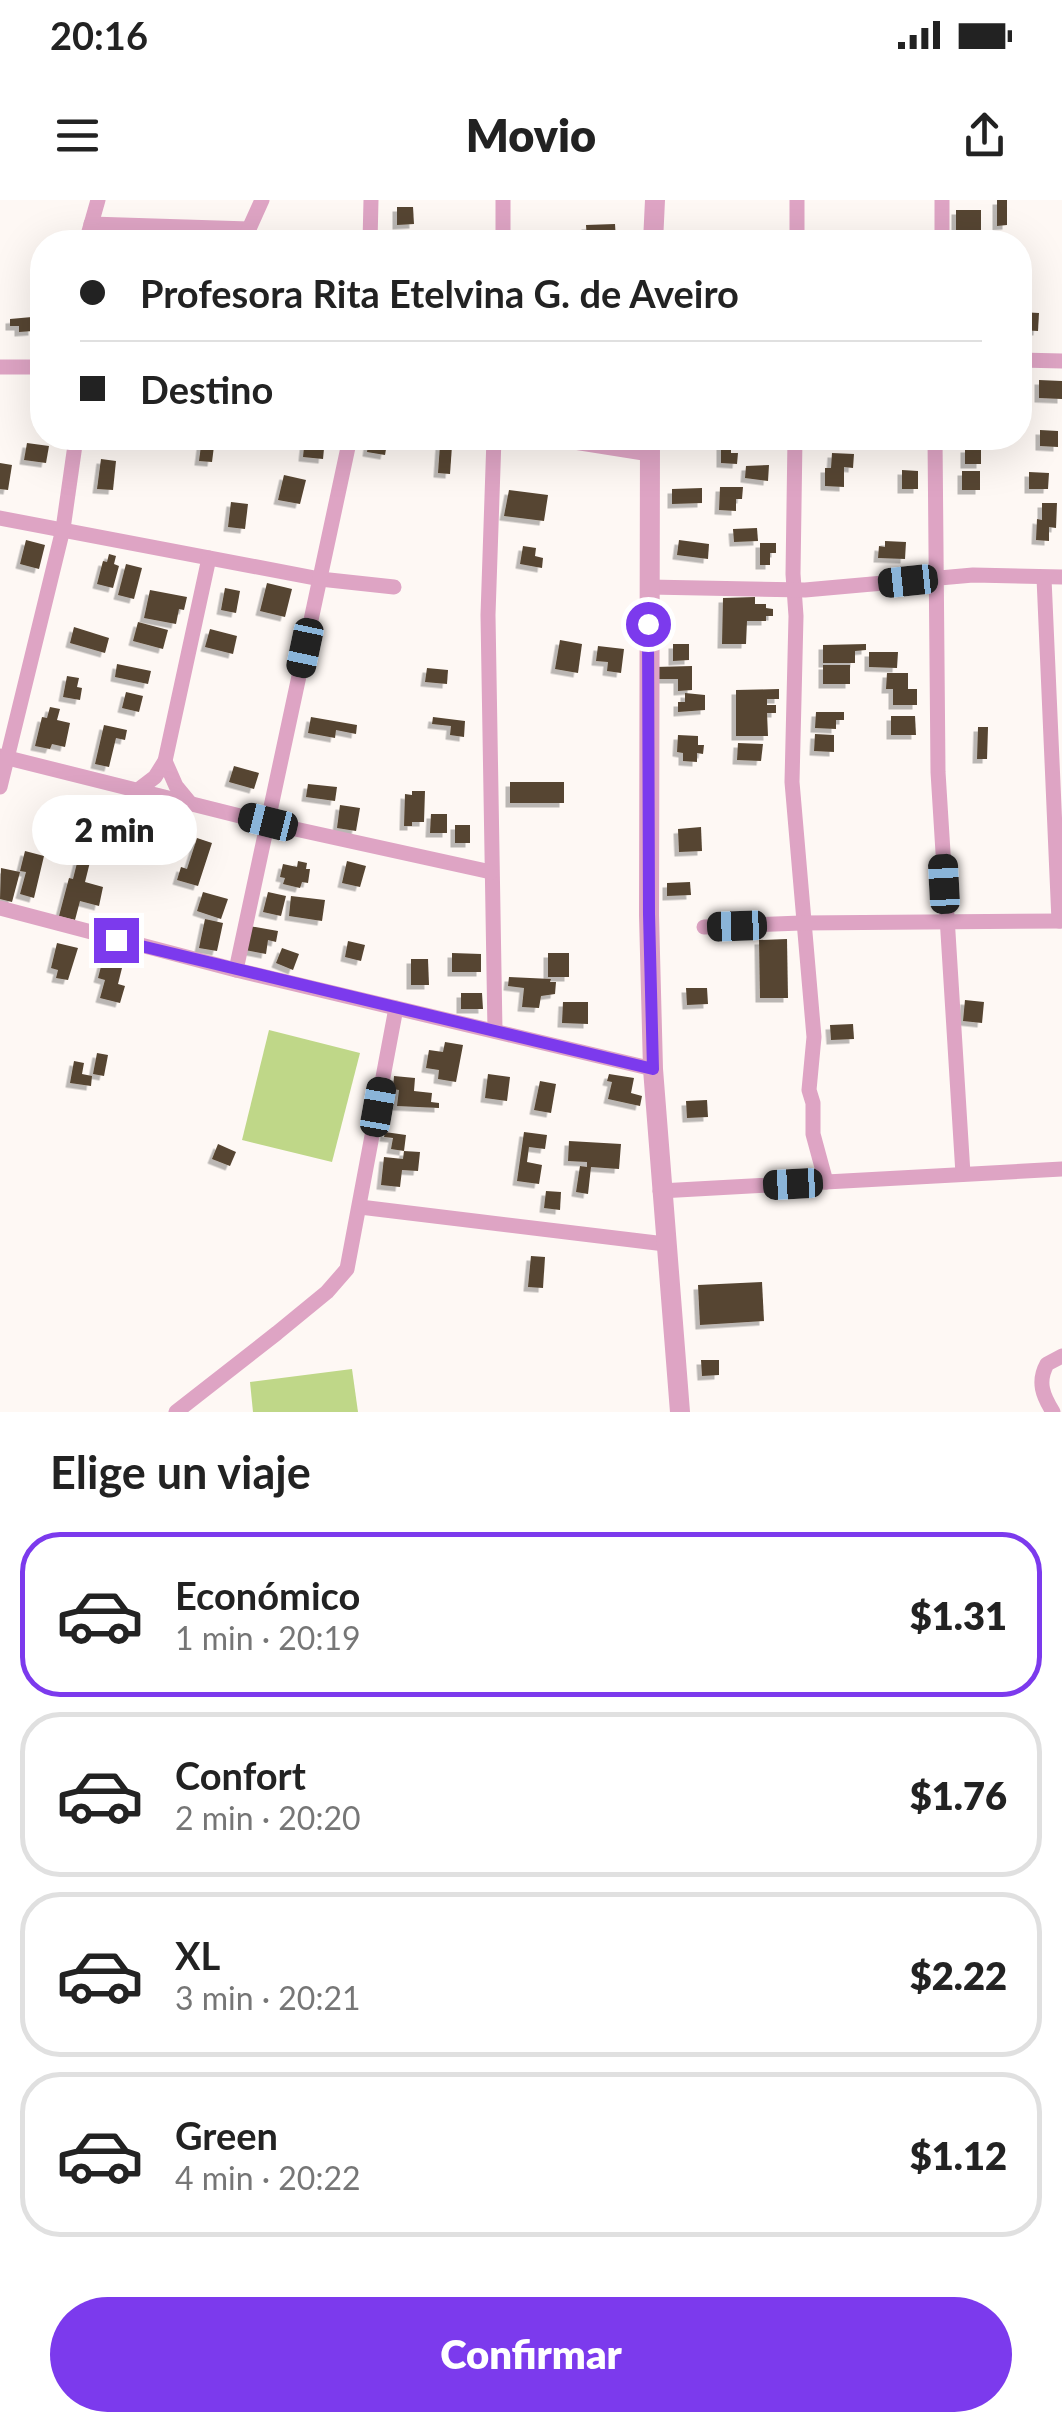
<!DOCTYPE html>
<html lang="es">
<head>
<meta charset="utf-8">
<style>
  body { margin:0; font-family:Lato,sans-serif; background:#f6f6f6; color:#222; height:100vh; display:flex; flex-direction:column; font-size:38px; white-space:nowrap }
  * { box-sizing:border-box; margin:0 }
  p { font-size:32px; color:#767676 }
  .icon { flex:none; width:55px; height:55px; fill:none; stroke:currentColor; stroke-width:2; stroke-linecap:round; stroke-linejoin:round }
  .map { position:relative; height:1212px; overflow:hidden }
  .drawer { display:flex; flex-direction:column; background:#fff; flex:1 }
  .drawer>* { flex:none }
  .guide { position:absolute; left:30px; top:30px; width:1002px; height:220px; border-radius:40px; box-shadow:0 10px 40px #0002; display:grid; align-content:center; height:220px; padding:0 50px; background:#fff }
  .end { position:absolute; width:45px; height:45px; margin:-22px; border:12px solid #7c3aed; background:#fff; box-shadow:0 0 0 5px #fff }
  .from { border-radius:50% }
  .bubble { position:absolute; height:70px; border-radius:35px; background:#fff; box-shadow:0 10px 40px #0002; font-size:32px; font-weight:800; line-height:70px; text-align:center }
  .car { position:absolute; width:30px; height:60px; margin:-30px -15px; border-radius:12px; box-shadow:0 0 8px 2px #0007; background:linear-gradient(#222 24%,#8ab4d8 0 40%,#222 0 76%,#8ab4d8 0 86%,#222 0) }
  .guide b { display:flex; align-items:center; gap:35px; height:95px; font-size:38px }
  .guide b+b { border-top:2px solid #e0e0e0 }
  .guide i { width:25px; height:25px; background:#222 }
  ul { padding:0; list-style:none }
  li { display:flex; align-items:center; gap:30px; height:165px; margin:0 20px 15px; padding:0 30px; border:5px solid #e0e0e0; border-radius:40px }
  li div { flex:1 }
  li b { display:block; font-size:38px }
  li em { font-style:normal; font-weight:800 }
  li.current { border-color:#7c3aed }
  li>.icon { width:90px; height:90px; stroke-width:1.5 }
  h2 { padding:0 50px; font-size:45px; line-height:120px }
  .cta { display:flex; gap:20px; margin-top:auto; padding:20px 50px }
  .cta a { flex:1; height:115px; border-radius:60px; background:#7c3aed; color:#fff; font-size:40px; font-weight:800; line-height:115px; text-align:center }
  .status { display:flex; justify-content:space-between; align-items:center; height:70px; padding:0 50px; background:#fff; direction:ltr }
  .status svg { height:28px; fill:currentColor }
  header { display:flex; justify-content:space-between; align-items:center; height:130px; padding:0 50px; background:#fff; font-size:45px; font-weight:800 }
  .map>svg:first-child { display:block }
  .green { fill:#bfd788 }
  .building { fill:#564531; filter:url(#shadow) }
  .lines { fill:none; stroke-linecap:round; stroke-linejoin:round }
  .minor { stroke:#dea4c4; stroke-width:15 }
  .tertiary { stroke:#dea4c4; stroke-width:20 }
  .route { stroke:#7c3aed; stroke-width:12 }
</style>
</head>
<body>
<div class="status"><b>20:16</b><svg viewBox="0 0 49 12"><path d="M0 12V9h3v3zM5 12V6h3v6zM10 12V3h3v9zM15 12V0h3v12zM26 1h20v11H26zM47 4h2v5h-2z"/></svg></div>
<header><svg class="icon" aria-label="menu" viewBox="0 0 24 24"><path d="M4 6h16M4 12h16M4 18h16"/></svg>Movio<svg class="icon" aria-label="share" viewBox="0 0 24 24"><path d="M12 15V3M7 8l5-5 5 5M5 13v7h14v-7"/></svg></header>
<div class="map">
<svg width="1062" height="1212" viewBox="0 0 1062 1212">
  <defs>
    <filter id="shadow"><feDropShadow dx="-4.5" dy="4.5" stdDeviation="0" flood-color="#0004"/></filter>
  </defs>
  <rect width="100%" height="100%" fill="#fef8f4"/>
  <g class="green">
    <path d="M269,830L360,853L332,962L242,940Z"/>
    <path d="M352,1169L358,1212H253L250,1182Z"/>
  </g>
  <g class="building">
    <path d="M997,0H1007V25L997,26Z"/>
    <path d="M397,7H413L414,24L397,25Z"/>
    <rect x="956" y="10" width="25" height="20"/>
    <path d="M615,24L616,39L587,40L586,25Z"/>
    <path d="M882,31H904L903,42H882Z"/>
    <path d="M1020,112L1039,113L1038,131L1020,130Z"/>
    <path d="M32,117L33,131L19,132V126H10V119Z"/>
    <path d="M1039,180L1062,181V199L1039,198Z"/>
    <path d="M1040,230L1058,231V247L1040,246Z"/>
    <path d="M202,238H215L212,262L199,261Z"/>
    <path d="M305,238H325L323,259L303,257Z"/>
    <path d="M369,238H388L385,255L367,252Z"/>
    <path d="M721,240H731V253H738L737,264L721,263Z"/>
    <path d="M27,243L49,246L46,263L24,260Z"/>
    <path d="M440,245L452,246L450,274L438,273Z"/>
    <rect x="965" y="248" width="16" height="16"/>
    <path d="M832,253L854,254L853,268L844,267V287L825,286V268H831Z"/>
    <path d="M101,259L116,261L113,290L97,289Z"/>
    <path d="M0,263L12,265L8,290L0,289Z"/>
    <path d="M769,265L768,281L745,278L746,266Z"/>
    <path d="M902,270L918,271V289H902Z"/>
    <rect x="962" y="271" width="18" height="19"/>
    <path d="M1029,272L1049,273L1048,289H1029Z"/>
    <path d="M284,275L306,280L300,304L278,300Z"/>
    <path d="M720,287H743L742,299H736V311L719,310Z"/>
    <path d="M702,288V303L672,304V289Z"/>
    <path d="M509,290L548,295L544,321L504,316Z"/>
    <path d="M231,302L248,304L245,329L228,327Z"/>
    <path d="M1042,303H1057L1056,328L1049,327V341L1036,340L1037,319L1042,320Z"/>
    <path d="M757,328L758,341L734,342L733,329Z"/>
    <path d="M26,340L45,345L39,369L20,364Z"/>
    <path d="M679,340L709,344L708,359L677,355Z"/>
    <path d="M885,341L906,342L905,359L878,358L879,346L885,347Z"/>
    <path d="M760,343H776V353H770V365H760Z"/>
    <path d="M523,346L536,348L535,356L543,358L542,368L520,364Z"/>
    <path d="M109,354L116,356L114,364L119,366L113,388L97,384L103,361L107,362Z"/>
    <path d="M126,364L142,368L134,399L118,395Z"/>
    <path d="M267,383L292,389L285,417L260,411Z"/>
    <path d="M225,388L240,391L236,413L221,410Z"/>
    <path d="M150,390L187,397L184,410L179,409L176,424L144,418Z"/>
    <path d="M755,397V404H766V408L773,409V416H766V421H747L746,444H722L723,398Z"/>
    <path d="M138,422L168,430L163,449L133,441Z"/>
    <path d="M74,427L109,438L105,453L70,443Z"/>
    <path d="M210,429L237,436L233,454L205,447Z"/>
    <path d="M560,440L582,444L578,473L555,469Z"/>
    <path d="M673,444H689V460L673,461Z"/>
    <path d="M866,444V450L855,451V463H823V445Z"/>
    <path d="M598,446L624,449L621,473L607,471L608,462L596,461Z"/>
    <path d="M869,452H898L897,468L869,467Z"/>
    <path d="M117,464L151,471L148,484L115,477Z"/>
    <rect x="823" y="465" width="27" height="19"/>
    <path d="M692,466V490L678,491V479H655V467Z"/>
    <path d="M427,468L448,470L447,484L425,482Z"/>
    <path d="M887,473H908V489H917V505H893V489H886Z"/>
    <path d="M67,476L79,478L77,487L82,488L80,500L63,497Z"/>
    <path d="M779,489V499H767V505H776V513H767L768,536H736V490Z"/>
    <path d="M126,492L143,496L139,512L122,508Z"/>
    <path d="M685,493L705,495V510L678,512V502H685Z"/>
    <path d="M50,507L60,509L57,520L70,523L65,547L52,544L50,549L35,546L42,517L47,518Z"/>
    <path d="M816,512H844V520H836V529L815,528Z"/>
    <path d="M891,516H915L916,535H891Z"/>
    <path d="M311,517L357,525L356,534L336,530L335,538L308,533Z"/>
    <path d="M433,517L465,521L464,537L450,535L451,526L432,524Z"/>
    <path d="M104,525L127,530L125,540L116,538L109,567L95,564Z"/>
    <path d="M978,527H988L987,559H977Z"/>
    <path d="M815,534L834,535V552L814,551Z"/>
    <path d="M678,535L698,536V545H704L703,554L697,553V562L683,561V553L677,552Z"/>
    <path d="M738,543L763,544L761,561L737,560Z"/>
    <path d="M234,566L259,573L254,589L229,582Z"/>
    <rect x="510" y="582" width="54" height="21"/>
    <path d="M308,584L337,587L335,601L306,597Z"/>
    <path d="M412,591H425L424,622H412V626H404L405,594L412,595Z"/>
    <path d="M340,605L360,608L356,631L337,628Z"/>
    <path d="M85,614L101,618L95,643L79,639Z"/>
    <path d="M431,614H447V633H430Z"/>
    <rect x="455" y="625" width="15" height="18"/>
    <path d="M125,626L141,629L137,645L122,641Z"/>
    <path d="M701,627L702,651L679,652L678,629Z"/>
    <path d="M197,638L212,643L198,686L177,680L181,667L187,669Z"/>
    <path d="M25,651L44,656L34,698L20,694L26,672L20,671Z"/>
    <path d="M78,659L90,662L85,682L103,687L99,706L80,701L75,720L59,716L69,678L73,679Z"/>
    <path d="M298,661L307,663L306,669H310L308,683L302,682L300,688L283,684L285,678L280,677L283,664L297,667Z"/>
    <path d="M347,661L366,666L360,687L342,683Z"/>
    <path d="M1,668L20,672L12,702L0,699Z"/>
    <path d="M690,682L691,695L667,696V683Z"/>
    <path d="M203,692L228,699L221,719L197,711Z"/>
    <path d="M268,692L286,696L281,716L263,712Z"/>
    <path d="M291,696L325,700L322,721L289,716Z"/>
    <path d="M205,719L223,723L217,751L199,748Z"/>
    <path d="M249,726L278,731L276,742L268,740L266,754L245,750Z"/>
    <path d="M787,739L788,798H760L759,740Z"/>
    <path d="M348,741L365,745L361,761L345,757Z"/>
    <path d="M57,743L78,748L68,780L56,778L58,770L51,768Z"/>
    <path d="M282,748L299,754L293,770L276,763Z"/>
    <path d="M452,753L481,754V772H452Z"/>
    <rect x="548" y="753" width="21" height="24"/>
    <path d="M104,755L124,760L118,784L125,786L120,803L100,798L105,780L98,778Z"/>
    <path d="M411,759H428L429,785H411Z"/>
    <path d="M509,777L551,779L550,782H556L555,794L541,796L539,808L522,807L524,788L508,786Z"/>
    <path d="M686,788H707L708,804L687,805Z"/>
    <path d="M461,793H482L483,809H461Z"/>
    <path d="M965,800L984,802L982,823L963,821Z"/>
    <path d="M563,802H588V824L562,823Z"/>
    <path d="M853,824L854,839L831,840L830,825Z"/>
    <path d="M445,842L463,845L456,882L438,879L439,870L426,868L429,850L443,852Z"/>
    <path d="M97,853L108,855L104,876L93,874Z"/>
    <path d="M74,861L84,863L82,874L92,876L91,886L70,883Z"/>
    <path d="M488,874L510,877L507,901L485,898Z"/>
    <path d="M609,874L634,878L631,893L642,896L640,906L608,899L612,882L607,881Z"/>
    <path d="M394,876L415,878L414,891L432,893L431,902L439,903V908L397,906L399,890L393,889Z"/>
    <path d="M540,881L556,884L551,913L534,910Z"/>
    <path d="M707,900L708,917L687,918L686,901Z"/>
    <path d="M385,932L406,935L404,951L391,949L393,938L384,937Z"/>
    <path d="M524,932L547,935L545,949L529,947L527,962L542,965L539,984L517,981Z"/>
    <path d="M569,941L621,944L619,969L591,967L588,994L576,992L580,966L587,967V962L568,961Z"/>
    <path d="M218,944L236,952L230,966L212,959Z"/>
    <path d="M404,951L420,952L418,971L402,970L400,987L381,985L384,957L403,959Z"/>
    <path d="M546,991L561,992L560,1010L544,1008Z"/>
    <path d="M531,1056L545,1057L543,1088L528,1087Z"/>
    <path d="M762,1082L764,1121L700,1125L698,1085Z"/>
    <path d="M701,1160H719V1175L702,1176Z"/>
  </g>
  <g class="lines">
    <g class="minor">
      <path d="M91,24L249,29"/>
      <path d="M86,42L98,0"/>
      <path d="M243,42L262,0"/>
      <path d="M370,42L371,0"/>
      <path d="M503,42V0"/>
      <path d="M797,42V0"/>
      <path d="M942,42V0"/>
      <path d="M1020,160L1062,161"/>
      <path d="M0,167H42"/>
      <path d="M494,238L488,415L495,831"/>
      <path d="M549,238L650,254"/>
      <path d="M795,238L793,374L796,416L792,582L814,837L809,890L813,903V934L826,982"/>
      <path d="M935,238L938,572L963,974"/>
      <path d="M0,318L320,379L394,387"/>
      <path d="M1044,378L1059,721"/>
      <path d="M649,387L805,390L973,375L1062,377"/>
      <path d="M0,556L268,623L491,672"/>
      <path d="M165,561L176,586L190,603"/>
      <path d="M0,587L63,329L76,238"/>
      <path d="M138,590L155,577L165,561L209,358"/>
      <path d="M0,708L236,770L653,869"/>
      <path d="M704,727L801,723L1062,721"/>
      <path d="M236,770L350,238"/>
      <path d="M660,991L1062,969"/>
      <path d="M360,1007L665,1044"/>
      <path d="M176,1212L277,1133L327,1092L347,1069L396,808"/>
      <path d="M1053,1212C1043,1196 1037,1182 1047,1164L1062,1156"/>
    </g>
    <g class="tertiary">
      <path d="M653,42L655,0"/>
      <path d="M650,238L649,715L653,869L680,1212"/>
    </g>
  </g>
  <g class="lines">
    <path class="route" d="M116,740L653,869L649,714L648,424"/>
  </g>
</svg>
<i class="end from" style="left:648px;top:424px"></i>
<i class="end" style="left:116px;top:740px"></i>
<div class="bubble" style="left:32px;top:595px;width:165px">2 min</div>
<i class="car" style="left:908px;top:381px;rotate:264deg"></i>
<i class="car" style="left:305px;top:448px;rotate:192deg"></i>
<i class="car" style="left:268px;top:622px;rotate:284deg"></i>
<i class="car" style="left:944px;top:684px;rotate:357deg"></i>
<i class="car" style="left:737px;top:726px;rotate:268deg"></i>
<i class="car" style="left:378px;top:907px;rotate:10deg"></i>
<i class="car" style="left:793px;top:984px;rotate:267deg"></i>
<div class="guide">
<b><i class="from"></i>Profesora Rita Etelvina G. de Aveiro</b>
<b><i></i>Destino</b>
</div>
</div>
<section class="drawer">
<h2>Elige un viaje</h2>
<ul>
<li class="current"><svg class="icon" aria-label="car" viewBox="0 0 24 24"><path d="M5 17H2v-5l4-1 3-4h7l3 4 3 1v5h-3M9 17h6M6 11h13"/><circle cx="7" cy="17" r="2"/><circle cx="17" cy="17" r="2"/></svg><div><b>Económico</b><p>1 min · 20:19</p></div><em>$1.31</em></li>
<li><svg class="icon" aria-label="car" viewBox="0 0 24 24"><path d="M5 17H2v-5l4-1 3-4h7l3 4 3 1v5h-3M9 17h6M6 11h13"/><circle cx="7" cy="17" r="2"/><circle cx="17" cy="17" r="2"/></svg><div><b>Confort</b><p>2 min · 20:20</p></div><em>$1.76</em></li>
<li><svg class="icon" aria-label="car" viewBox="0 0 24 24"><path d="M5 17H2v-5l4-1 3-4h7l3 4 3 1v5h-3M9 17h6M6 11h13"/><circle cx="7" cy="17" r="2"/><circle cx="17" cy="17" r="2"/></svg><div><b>XL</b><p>3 min · 20:21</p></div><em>$2.22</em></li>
<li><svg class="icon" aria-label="car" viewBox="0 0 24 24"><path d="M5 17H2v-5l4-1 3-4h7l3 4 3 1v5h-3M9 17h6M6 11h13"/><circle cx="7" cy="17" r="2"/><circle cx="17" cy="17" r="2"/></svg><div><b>Green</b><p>4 min · 20:22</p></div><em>$1.12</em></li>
</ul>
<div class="cta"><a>Confirmar</a></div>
</section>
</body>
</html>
